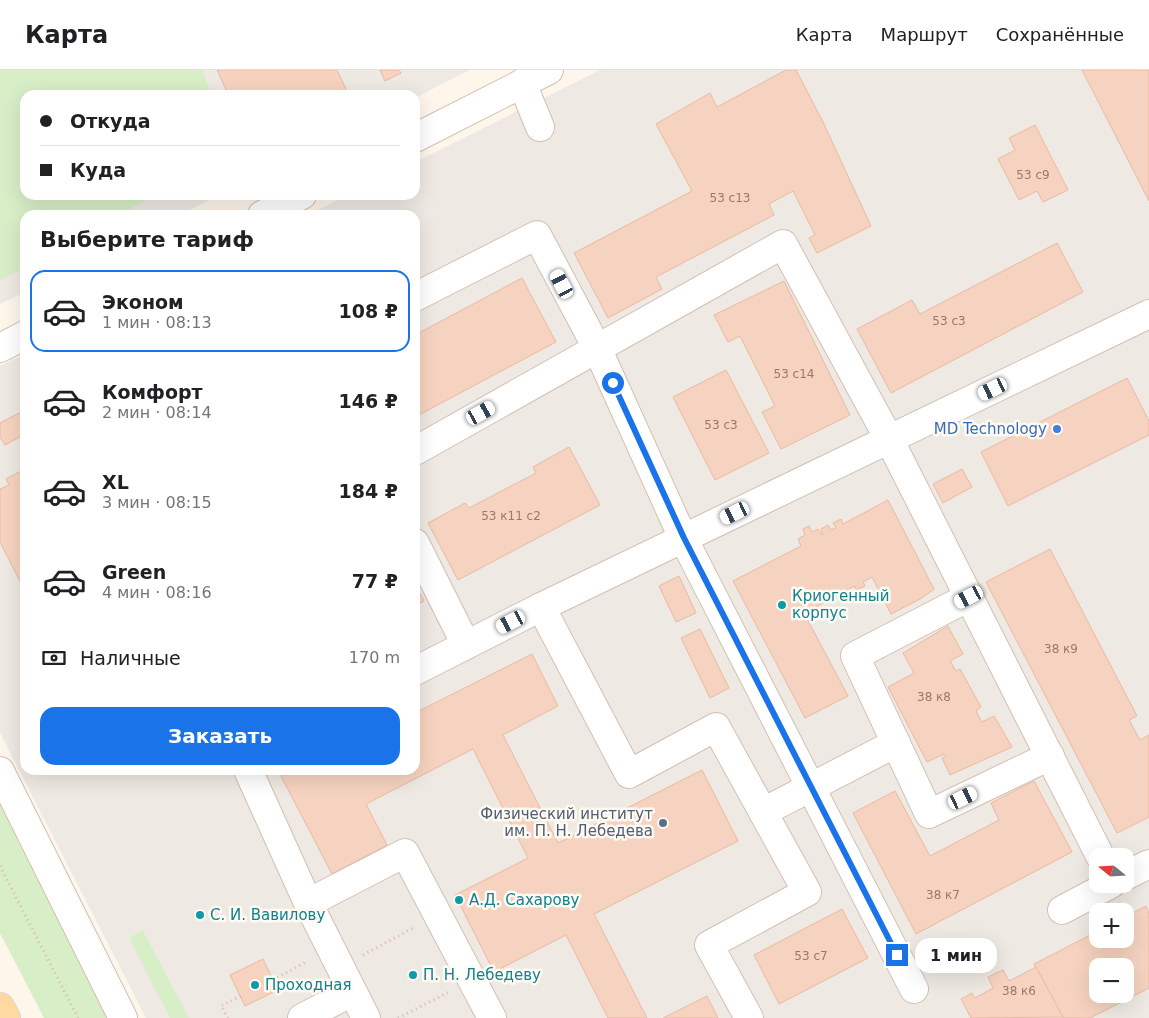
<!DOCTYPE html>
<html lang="ru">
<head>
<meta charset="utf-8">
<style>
  body { margin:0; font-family:"DejaVu Sans",sans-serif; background:#f6f6f6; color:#202124; height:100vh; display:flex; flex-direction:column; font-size:19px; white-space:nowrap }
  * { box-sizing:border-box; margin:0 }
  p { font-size:16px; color:#757577 }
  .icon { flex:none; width:28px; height:28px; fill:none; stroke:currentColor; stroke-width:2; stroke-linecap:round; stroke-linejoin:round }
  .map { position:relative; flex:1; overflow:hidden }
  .sheet { position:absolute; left:20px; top:140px; width:400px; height:565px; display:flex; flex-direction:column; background:#fff; border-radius:15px; box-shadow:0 5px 20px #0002 }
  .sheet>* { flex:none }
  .hud { position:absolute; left:20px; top:20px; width:400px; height:110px; border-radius:15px; box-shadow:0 5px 20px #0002; display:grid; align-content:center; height:110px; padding:0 20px; background:#fff }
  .needle { width:32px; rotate:288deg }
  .fabs { position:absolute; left:1089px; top:778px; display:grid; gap:10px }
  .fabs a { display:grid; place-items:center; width:45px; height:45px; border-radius:10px; background:#fff; box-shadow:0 5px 20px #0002; font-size:25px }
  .end { position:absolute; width:22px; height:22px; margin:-11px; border:6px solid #1a73e8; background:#fff; box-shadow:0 0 0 2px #fff }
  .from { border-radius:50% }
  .bubble { position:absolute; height:35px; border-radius:15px; background:#fff; box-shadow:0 5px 20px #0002; font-size:16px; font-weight:600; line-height:35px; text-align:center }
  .car { position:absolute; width:15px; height:30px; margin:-15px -8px; border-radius:6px; box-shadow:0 0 4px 1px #0007; background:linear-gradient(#fff 24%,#345 0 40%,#fff 0 76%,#345 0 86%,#fff 0) }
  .hud b { display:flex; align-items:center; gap:18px; height:48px; font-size:19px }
  .hud b+b { border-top:1px solid #e0e0e0 }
  .hud i { width:12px; height:12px; background:#202124 }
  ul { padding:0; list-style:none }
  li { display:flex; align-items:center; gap:15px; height:82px; margin:0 10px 8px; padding:0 10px; border:2px solid transparent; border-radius:15px }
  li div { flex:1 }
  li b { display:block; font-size:19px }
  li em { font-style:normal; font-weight:600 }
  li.current { border-color:#1a73e8 }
  li>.icon { width:45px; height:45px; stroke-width:1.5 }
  h2 { padding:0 20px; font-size:22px; line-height:60px }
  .pay { display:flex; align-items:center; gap:12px; height:55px; padding:0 20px; font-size:19px }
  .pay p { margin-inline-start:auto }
  .primary-button { display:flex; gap:10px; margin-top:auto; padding:10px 20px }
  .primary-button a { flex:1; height:58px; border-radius:15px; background:#1a73e8; color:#fff; font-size:20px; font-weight:600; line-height:58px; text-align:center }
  header { display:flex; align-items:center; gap:30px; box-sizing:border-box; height:70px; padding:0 25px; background:#fff; border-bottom:1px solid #e0e0e0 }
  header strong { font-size:24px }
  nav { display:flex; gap:28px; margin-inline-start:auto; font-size:18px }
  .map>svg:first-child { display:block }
  .industrial { fill:#efe9e3; fill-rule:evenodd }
  .green { fill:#d8eec7 }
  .building { fill:#f6d3c0; stroke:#eab99f; fill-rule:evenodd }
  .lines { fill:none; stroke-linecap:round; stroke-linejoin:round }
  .minor-casing { stroke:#d4bfb1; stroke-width:30 }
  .major-casing { stroke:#ddd4d0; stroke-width:30 }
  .path { stroke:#dcb6a2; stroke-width:3; stroke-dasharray:1 4; stroke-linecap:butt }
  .minor { stroke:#fff; stroke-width:28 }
  .major { stroke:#ffd9a0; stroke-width:28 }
  .route { stroke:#1a73e8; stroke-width:6 }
  .shop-dot { fill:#3f7fe0; stroke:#fffaf2; stroke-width:2 }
  .culture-dot { fill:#0f9aa8; stroke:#fffaf2; stroke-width:2 }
  .service-dot { fill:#5c6f8a; stroke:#fffaf2; stroke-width:2 }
  .labels { text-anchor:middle; stroke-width:5; stroke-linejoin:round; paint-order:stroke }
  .number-label { font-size:12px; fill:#9a7868 }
  .shop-label { font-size:15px; fill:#366cbe; stroke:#fffaf2; text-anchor:end }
  .culture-label { font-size:15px; fill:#0d838f; stroke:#fffaf2; text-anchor:start }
  .service-label { font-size:15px; fill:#4e5e75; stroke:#fffaf2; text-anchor:end }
</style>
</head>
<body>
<header>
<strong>Карта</strong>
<nav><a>Карта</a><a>Маршрут</a><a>Сохранённые</a></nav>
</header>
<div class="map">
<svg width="1149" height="948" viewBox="0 0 1149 948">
  <rect width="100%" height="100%" fill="#fef6eb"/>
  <g class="industrial">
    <path d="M0,0H470L415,28V25H25V125H220L179,145H25V222L0,234Z"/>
    <path d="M600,0H1149V948H146L0,663V296L25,284V700H415V145H307L347,125H415V92ZM1098,786H1125V814H1098ZM1098,841H1125V869H1098ZM1098,896H1125V924H1098Z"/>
  </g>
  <g class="green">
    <path d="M0,0H203L211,25H25V125H155L119,145H25V197L0,211Z"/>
    <path d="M0,715L119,948H44L0,863Z"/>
    <path d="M143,860V861L189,948H170L129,868Z"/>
  </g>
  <g class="building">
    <path d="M217,0H337L347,21L339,25H220L227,22Z"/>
    <path d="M380,0H399L401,3L385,11Z"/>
    <path d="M786,0H796L823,52L871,156L817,183L809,168L815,165L793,121L769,134L774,145L656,207L662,219L608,248L574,183L692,121L656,54L710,23L717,37Z"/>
    <path d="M1082,0H1149V131Z"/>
    <path d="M1035,55L1068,120L1043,132L1037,121L1019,130L998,89L1015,80L1009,68Z"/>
    <path d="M1057,173L1083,222L891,323L857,259L912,230L920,244Z"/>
    <path d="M522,208L556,272L415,347V265Z"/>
    <path d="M784,211L850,345L781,379L762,342L775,336L740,266L728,272L714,245Z"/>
    <path d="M726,300L769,383L715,410L673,327Z"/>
    <path d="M1127,308L1149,351V365L1008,436L981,382Z"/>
    <path d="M25,340V364L5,375L0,367V353Z"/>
    <path d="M569,377L600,435L458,510L428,453L465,433L469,438L536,403L533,397Z"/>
    <path d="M25,399V521L0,472V419L9,415L6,409Z"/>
    <path d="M962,399L972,417L943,433L933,414Z"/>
    <path d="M888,430L934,519L922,528L891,544L872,507L863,512L865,516L856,520L855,516L804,543L848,626L805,648L733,511L801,476L798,469L805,465L803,459L809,456L812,462L818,459L822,465L823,464L821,459L828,455L831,460L836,458L833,453L841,449L843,454Z"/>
    <path d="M1050,479L1137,646L1129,650L1140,670L1149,665V747L1117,763L986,512Z"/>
    <path d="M679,506L696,543L676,552L659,516Z"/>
    <path d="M415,514L424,531L415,536Z"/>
    <path d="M948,556L963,584L950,591L956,601L960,599L981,637L976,641L982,652L994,646L1012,677L950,705L942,688L946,686L944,684L927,692L888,617L914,603L903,583Z"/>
    <path d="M700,559L729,618L710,628L681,568Z"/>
    <path d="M532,584L558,636L503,665L558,773L702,700L738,771L594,844L647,948H608L566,865L494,902L455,825L528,788L473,679L366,734L387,775L332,804L280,704L288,700H415V643Z"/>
    <path d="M1034,711L1072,782L916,864L853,743L895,721L930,786L999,750L991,733Z"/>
    <path d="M1146,836L1149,844V918L1090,948H1063L1034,894L1098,861V869H1125V847ZM1098,896H1125V924H1098Z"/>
    <path d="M842,839L868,888L779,934L754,885Z"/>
    <path d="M263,889L278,920L245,936L230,905Z"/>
    <path d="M1036,897L1063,947L971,948L961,929L972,923L975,928L993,918L988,907L1003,900L1009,911Z"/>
    <path d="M707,926L718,948H663Z"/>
  </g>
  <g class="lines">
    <defs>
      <g id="minor">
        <path d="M522,13L540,57"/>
        <path d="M415,68L549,0"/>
        <path d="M262,145L302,125"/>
        <path d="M415,227L537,165L597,278L683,468L914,919"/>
        <path d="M0,278L25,265"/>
        <path d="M415,381L783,174L889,369L1100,786"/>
        <path d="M415,473L466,575"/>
        <path d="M969,527L855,586L929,744L1050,686"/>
        <path d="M541,537L1149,244"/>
        <path d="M415,601L541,537L629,704L716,657L807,822L709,875L749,948"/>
        <path d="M248,700L308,833L366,948"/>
        <path d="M0,701L123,948"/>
        <path d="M763,742L896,673"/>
        <path d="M1125,806L1149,794"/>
        <path d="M308,833L405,783L492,948"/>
        <path d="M1062,840L1111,814"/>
        <path d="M302,948L352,922"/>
      </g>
      <path id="major" d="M0,937L6,948"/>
    </defs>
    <use href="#minor" class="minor-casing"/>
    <use href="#major" class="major-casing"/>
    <g class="path">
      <path d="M0,796L78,948"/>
      <path d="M363,885L415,857"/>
      <path d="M273,910L308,891"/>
      <path d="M228,948L221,936L241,926"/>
      <path d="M398,948L449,922"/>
    </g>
    <use href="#minor" class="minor"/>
    <use href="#major" class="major"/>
  </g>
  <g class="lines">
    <path class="route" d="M613,313L684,468L897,885"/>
  </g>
  <circle class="shop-dot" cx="1057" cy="359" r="5"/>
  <g class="culture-dot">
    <circle cx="782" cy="535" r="5"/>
    <circle cx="459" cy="830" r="5"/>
    <circle cx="200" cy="845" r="5"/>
    <circle cx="413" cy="905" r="5"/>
    <circle cx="255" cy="915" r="5"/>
  </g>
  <circle class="service-dot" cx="663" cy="753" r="5"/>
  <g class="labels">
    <g class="number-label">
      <text x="1033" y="109">53 с9</text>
      <text x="730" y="132">53 с13</text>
      <text x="949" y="255">53 с3</text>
      <text x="794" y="308">53 с14</text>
      <text x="721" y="359">53 с3</text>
      <text x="511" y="450">53 к11 с2</text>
      <text x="1061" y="583">38 к9</text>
      <text x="934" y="631">38 к8</text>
      <text x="943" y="829">38 к7</text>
      <text x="811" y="890">53 с7</text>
      <text x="1019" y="925">38 к6</text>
    </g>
    <g class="shop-label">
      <text x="1047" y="364">MD Technology</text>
    </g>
    <g class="culture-label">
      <text x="792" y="531">Криогенный<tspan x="792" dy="17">корпус</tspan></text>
      <text x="469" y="835">А.Д. Сахарову</text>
      <text x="210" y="850">С. И. Вавилову</text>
      <text x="423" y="910">П. Н. Лебедеву</text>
      <text x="265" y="920">Проходная</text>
    </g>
    <g class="service-label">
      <text x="653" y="749">Физический институт<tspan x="653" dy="17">им. П. Н. Лебедева</tspan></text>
    </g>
  </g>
</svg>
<div class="fabs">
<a><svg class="needle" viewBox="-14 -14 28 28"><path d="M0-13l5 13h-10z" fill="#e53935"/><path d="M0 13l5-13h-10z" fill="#757577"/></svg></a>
<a>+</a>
<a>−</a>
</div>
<i class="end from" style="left:613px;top:313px"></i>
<i class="end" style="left:897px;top:885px"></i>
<div class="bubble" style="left:915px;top:868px;width:82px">1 мин</div>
<i class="car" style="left:562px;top:214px;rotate:332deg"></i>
<i class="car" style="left:993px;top:319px;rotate:244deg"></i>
<i class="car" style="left:481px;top:343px;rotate:61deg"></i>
<i class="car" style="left:735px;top:443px;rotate:244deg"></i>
<i class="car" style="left:969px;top:527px;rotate:243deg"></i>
<i class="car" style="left:511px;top:552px;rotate:243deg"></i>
<i class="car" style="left:963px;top:728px;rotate:64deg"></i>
<div class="hud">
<b><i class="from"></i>Откуда</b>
<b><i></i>Куда</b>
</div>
<section class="sheet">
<h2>Выберите тариф</h2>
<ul>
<li class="current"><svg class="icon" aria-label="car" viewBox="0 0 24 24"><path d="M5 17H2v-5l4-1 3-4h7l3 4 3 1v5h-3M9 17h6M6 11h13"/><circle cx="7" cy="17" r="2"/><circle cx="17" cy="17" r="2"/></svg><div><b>Эконом</b><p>1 мин · 08:13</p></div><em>108 ₽</em></li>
<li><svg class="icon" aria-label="car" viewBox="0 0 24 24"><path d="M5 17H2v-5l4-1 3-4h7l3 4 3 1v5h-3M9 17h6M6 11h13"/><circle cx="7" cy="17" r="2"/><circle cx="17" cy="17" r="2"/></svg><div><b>Комфорт</b><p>2 мин · 08:14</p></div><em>146 ₽</em></li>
<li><svg class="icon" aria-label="car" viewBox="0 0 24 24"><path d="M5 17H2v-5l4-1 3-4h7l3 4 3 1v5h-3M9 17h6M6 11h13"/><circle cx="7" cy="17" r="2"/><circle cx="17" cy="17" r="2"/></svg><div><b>XL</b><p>3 мин · 08:15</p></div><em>184 ₽</em></li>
<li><svg class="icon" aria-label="car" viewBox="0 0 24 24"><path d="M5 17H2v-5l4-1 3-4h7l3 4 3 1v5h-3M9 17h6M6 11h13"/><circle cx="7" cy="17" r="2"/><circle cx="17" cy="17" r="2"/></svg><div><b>Green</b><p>4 мин · 08:16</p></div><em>77 ₽</em></li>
</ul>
<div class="pay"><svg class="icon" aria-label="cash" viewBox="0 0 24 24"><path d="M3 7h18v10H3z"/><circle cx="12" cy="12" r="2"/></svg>Наличные<p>170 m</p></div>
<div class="primary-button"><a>Заказать</a></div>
</section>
</div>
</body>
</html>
